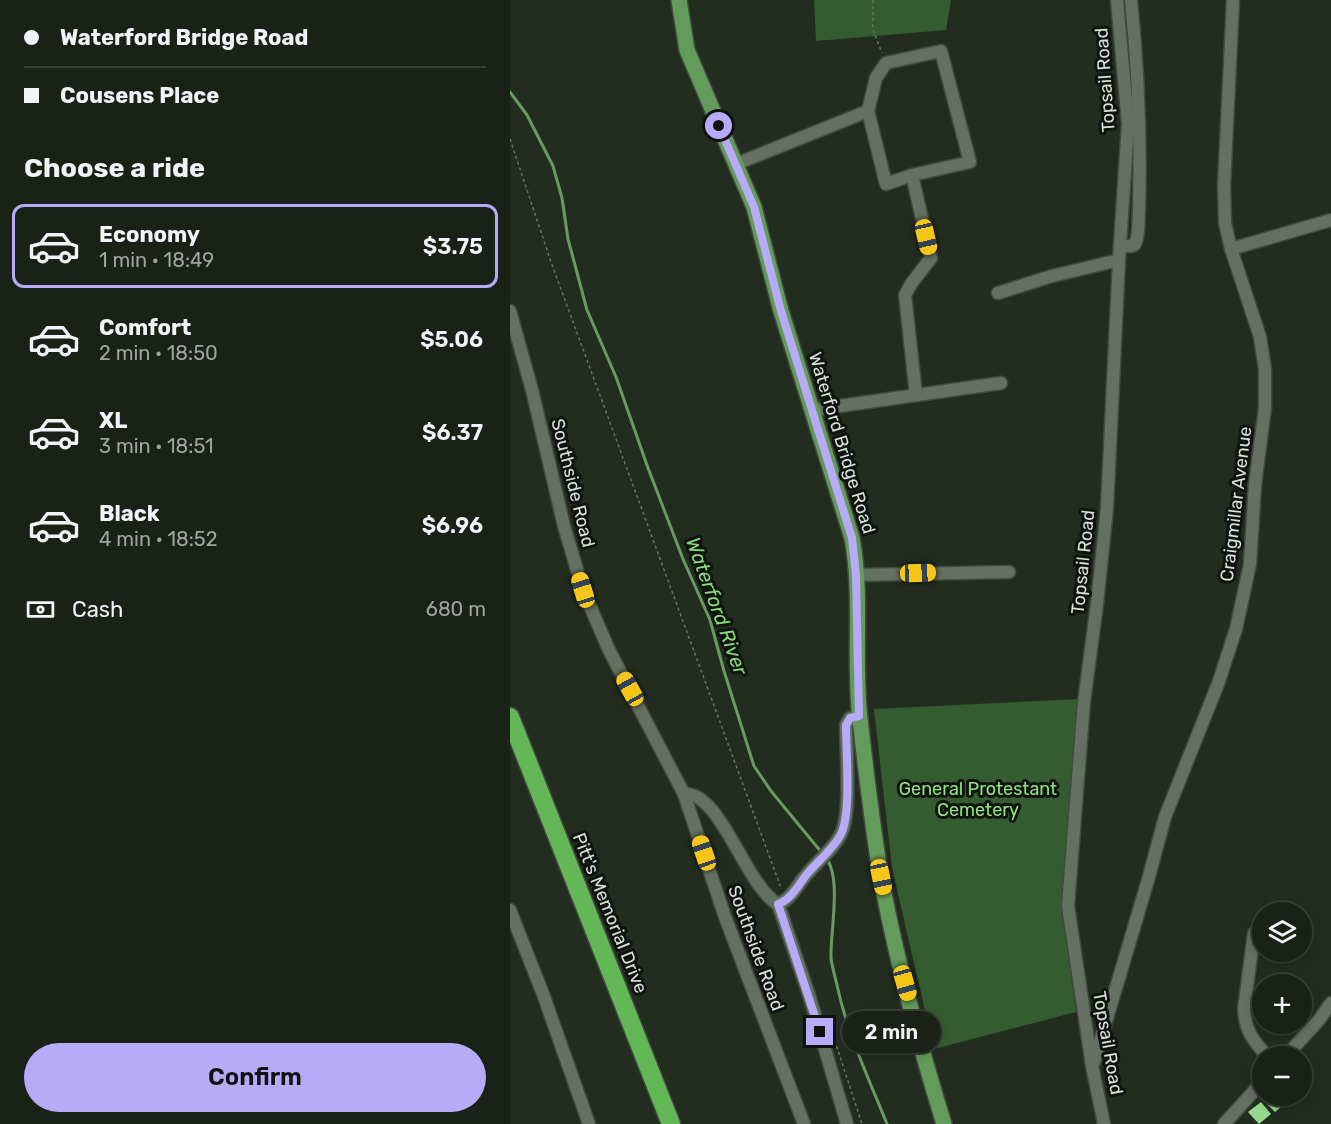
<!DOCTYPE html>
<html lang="en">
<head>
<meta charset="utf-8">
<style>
  body { margin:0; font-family:Rubik,sans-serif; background:#272f25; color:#f1f3f6; height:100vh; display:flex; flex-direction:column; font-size:22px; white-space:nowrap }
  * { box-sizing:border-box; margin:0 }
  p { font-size:20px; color:#9fa4a2 }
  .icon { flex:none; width:33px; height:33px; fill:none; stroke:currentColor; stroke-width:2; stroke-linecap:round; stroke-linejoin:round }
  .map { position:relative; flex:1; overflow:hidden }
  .drawer { display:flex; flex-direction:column; background:#1a2218; width:510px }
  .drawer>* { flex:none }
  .top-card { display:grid; align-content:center; height:132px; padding:0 24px; background:#1a2218 }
  .tools { position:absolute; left:742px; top:902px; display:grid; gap:12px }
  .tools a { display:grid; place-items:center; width:60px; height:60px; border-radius:50%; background:#1a2218; box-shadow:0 3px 9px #0003,0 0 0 2px #383f37; font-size:30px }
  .end { position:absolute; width:27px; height:27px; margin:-14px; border:8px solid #b7abf7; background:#111; box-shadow:0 0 0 3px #111 }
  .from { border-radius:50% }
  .bubble { position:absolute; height:42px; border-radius:21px; background:#1a2218; box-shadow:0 3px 9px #0003,0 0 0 2px #383f37; font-size:20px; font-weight:600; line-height:42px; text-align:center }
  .car { position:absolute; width:18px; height:36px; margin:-18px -9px; border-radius:8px; box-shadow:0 0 4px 2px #0007; background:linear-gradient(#f5c518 24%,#345 0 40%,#f5c518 0 76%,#345 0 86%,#f5c518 0) }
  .top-card b { display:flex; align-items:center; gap:21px; height:57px; font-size:22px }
  .top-card b+b { border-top:2px solid #383f37 }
  .top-card i { width:15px; height:15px; background:#f1f3f6 }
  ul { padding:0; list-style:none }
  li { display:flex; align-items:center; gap:18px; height:84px; margin:0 12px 9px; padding:0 12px; border:3px solid transparent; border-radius:12px }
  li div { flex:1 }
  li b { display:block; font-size:22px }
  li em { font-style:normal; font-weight:600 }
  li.selected { border-color:#b7abf7 }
  li>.icon { width:54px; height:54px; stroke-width:1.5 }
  h2 { padding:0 24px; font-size:27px; line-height:72px }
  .pay { display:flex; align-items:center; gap:15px; height:66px; padding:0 24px; font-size:22px }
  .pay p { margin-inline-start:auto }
  .button { display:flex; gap:12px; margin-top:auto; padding:12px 24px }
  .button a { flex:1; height:69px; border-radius:36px; background:#b7abf7; color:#111; font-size:24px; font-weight:600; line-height:69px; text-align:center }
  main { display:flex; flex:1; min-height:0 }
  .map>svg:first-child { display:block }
  .green { fill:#355c30 }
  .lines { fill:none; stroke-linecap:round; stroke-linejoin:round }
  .stream { stroke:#6a9962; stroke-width:3 }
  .building { fill:#97d98c }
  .minor-casing { stroke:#414a3f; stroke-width:15 }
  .major-casing { stroke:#414a3f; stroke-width:18 }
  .highway-casing { stroke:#414a3f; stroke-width:21 }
  .path { stroke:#6b756a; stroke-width:1.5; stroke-dasharray:3 3; stroke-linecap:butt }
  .minor { stroke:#647162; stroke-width:12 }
  .major { stroke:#639b5b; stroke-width:15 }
  .highway { stroke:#63b756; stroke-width:18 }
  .route { stroke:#b7abf7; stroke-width:8 }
  .labels { text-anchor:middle; stroke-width:6; stroke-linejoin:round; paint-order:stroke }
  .street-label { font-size:18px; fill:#d9e0d8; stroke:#0f140e }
  .park-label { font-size:18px; fill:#8fe482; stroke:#0f140e }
  .water-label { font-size:20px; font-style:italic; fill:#87db7a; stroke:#0f140e }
</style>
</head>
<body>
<main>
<section class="drawer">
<div class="top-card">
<b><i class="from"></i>Waterford Bridge Road</b>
<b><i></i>Cousens Place</b>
</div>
<h2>Choose a ride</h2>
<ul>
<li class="selected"><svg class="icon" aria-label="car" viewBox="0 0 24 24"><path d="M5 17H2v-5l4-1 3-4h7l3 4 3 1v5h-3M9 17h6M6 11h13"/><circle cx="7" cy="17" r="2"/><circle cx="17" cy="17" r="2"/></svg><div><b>Economy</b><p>1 min · 18:49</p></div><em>$3.75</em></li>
<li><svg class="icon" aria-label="car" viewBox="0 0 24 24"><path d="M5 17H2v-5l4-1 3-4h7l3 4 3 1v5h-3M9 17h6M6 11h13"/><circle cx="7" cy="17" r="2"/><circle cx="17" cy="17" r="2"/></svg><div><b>Comfort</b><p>2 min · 18:50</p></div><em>$5.06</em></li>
<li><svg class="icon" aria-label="car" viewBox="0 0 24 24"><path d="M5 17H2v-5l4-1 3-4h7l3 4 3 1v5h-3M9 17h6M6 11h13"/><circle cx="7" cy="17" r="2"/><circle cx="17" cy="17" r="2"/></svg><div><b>XL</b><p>3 min · 18:51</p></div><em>$6.37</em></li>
<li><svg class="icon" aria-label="car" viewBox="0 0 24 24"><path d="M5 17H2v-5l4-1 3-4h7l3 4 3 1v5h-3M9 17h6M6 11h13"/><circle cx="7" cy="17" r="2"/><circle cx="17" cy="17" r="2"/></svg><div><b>Black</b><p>4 min · 18:52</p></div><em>$6.96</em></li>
</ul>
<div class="pay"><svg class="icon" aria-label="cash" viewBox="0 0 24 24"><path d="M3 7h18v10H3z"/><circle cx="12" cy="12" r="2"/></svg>Cash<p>680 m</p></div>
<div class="button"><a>Confirm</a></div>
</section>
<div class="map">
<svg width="821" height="1124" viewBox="0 0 821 1124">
  <rect width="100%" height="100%" fill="#222d20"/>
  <g class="green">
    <path d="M304,0H441L436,30L306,41Z"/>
    <path d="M569,699L552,908L566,1012L424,1049L382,868L364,709Z"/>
  </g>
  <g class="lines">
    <g class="stream">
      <path d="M0,92L17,115L43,166L52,198L58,239L77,310L106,377L138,468L173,559L200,620L214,671L244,766L261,791L312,853"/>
      <path d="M316,858C332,878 320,933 321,958C322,967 325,976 327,985C337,1033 359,1079 377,1124"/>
    </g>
  </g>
  <g class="building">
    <path d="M792,1059L803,1071L792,1081Z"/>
    <path d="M760,1095H770L777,1102L765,1112L753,1100Z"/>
    <path d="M751,1102L761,1114L749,1124L738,1112Z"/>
  </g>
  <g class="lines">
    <defs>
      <g id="minor">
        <path d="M358,111L366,78L376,63L431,51L460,162L402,175"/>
        <path d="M226,164L358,111L376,184L402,175L421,258L401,284L395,295L406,395"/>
        <path d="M610,246H622L625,244C630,234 628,219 629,208C631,139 628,69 621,0"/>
        <path d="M721,249L821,220"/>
        <path d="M488,293L542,276L609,260"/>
        <path d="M0,311L22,390L54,526L73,590L99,650L174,794L215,917L294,1124"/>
        <path d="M302,410L491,383"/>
        <path d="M346,575L499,572"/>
        <path d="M174,794C210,790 236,887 268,904"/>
        <path d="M268,904L299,995L337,1124"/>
        <path d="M268,904C281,900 288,884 297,874C308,861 322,850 330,836C342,816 336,751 336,725L340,718L349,716"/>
        <path d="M0,910L33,994L79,1124"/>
        <path d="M744,933L734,1009C735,1030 743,1041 757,1056"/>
        <path d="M776,1056L809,1020L821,1003"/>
        <path d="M584,1062L638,880L655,817L708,684L726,629L740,564L745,485L755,408V369L750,337L721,249L715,223L714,186L723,0"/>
        <path d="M594,1124L582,1066L558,906L574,702L587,604L597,508L609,260L618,124L607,0"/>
        <path d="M714,1124L753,1081"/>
      </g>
      <path id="major" d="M169,0L177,50L244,207L271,311L342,538C353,597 343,659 350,719C356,772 362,825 371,877C386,960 409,1043 434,1124"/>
      <path id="highway" d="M0,717L161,1124"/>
    </defs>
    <use href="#minor" class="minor-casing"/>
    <use href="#major" class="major-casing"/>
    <use href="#highway" class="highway-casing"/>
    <g class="path">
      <path d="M363,0V30L372,53"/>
      <path d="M0,139L41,262L271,888"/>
      <path d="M321,1029L352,1124"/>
    </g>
    <use href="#minor" class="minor"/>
    <use href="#major" class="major"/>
    <use href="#highway" class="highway"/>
  </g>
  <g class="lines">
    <path class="route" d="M209,126L244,207L271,311L342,538L346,575L349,716L340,718L336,725C336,751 342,816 330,836C322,850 308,861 297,874C289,884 281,900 268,904L310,1032"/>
  </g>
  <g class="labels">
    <g class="street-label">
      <text transform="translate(595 80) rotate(-94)" y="6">Topsail Road</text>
      <text transform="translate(332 443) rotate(73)" y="6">Waterford Bridge Road</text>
      <text transform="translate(63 483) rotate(76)" y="6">Southside Road</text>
      <text transform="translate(726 504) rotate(-83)" y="6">Craigmillar Avenue</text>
      <text transform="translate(573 562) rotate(-84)" y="6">Topsail Road</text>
      <text transform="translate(100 913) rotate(68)" y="6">Pitt's Memorial Drive</text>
      <text transform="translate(246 948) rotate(70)" y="6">Southside Road</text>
      <text transform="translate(598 1043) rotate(80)" y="6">Topsail Road</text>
    </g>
    <g class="park-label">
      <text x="468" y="795">General Protestant<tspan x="468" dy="21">Cemetery</tspan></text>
    </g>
    <g class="water-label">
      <text transform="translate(207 606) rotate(70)" y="7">Waterford River</text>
    </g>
  </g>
</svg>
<div class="tools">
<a><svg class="icon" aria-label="layers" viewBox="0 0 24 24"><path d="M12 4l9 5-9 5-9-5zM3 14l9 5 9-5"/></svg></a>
<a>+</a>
<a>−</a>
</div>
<i class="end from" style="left:209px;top:126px"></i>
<i class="end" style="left:310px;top:1032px"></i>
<div class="bubble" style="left:332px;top:1011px;width:99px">2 min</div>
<i class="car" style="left:416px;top:237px;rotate:167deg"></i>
<i class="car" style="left:408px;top:573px;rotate:88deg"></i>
<i class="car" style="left:73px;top:590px;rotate:343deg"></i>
<i class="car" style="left:120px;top:689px;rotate:331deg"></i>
<i class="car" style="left:194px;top:853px;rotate:341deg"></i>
<i class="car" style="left:371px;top:877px;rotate:168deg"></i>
<i class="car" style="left:395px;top:983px;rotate:164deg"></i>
</div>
</main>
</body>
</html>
